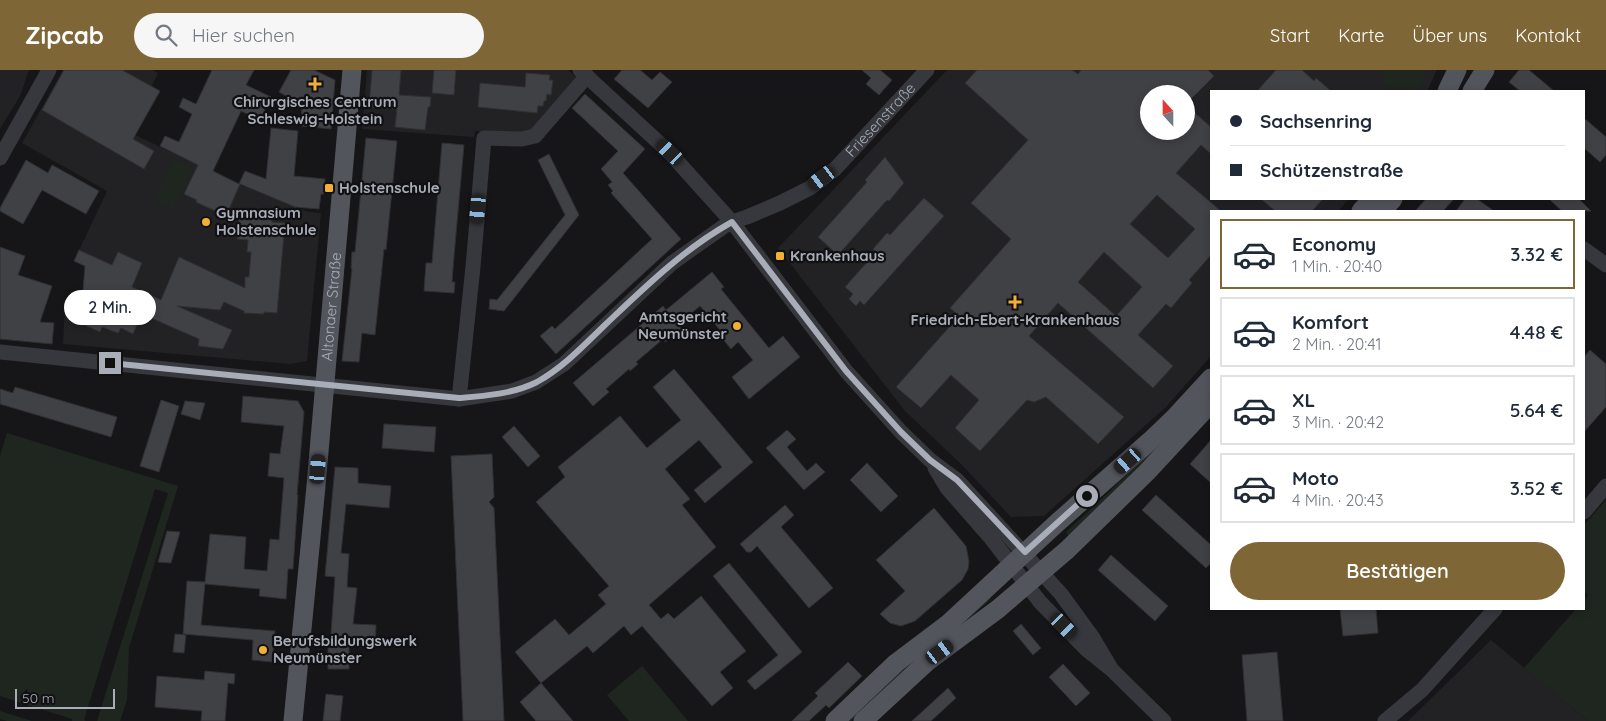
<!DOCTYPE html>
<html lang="de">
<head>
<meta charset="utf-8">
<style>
  body { margin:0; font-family:Quicksand,sans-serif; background:#f6f6f7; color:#1f2937; height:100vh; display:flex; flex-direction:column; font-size:19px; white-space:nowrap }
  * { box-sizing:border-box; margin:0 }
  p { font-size:16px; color:#747a83 }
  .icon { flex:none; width:28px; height:28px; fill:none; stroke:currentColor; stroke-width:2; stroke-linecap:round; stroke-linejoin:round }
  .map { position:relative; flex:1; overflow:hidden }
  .details { position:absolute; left:1210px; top:140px; width:375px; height:400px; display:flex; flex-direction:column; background:#fff; border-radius:0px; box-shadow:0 2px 8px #0003 }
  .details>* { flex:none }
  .guide { position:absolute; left:1210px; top:20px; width:375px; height:110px; border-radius:0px; box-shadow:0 2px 8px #0003; display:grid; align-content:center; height:110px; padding:0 20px; background:#fff }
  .needle { width:32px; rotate:339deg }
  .buttons { position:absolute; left:1140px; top:15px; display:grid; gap:10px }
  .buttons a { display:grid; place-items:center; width:55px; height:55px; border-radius:50%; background:#fff; box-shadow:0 2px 8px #0003; font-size:25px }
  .scale { position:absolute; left:15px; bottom:12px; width:100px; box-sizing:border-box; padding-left:5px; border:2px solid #a8adb8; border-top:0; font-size:14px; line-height:18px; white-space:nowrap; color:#a8adb8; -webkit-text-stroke:4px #111113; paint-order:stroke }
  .end { position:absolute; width:22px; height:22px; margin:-11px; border:6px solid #a8adb8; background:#111; box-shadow:0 0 0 2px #111 }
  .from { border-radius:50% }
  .bubble { position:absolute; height:35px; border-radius:18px; background:#fff; box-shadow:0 2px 8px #0003; font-size:16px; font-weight:600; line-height:35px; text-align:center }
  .car { position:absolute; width:15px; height:30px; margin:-15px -8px; border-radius:6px; box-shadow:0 0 4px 1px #0007; background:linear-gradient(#222 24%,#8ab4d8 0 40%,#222 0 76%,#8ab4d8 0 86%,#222 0) }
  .guide b { display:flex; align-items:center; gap:18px; height:48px; font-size:19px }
  .guide b+b { border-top:1px solid #e0e1e3 }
  .guide i { width:12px; height:12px; background:#1f2937 }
  ul { padding:9px 0 0; list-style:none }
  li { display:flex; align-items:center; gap:15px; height:70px; margin:0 10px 8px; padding:0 10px; border:2px solid #e0e1e3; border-radius:0px }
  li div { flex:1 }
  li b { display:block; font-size:19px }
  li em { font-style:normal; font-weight:600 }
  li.active { border-color:#7e6636 }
  li>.icon { width:45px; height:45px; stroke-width:1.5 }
  .primary-button { display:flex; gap:10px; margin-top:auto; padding:10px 20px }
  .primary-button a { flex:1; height:58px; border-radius:30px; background:#7e6636; color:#fff; font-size:20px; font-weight:600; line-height:58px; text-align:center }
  header { display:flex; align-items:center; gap:30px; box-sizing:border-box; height:70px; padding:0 25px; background:#7e6636; color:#fff }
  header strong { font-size:24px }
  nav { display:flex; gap:28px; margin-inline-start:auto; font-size:18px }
  .search { width:350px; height:45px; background:#f6f6f7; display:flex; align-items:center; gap:12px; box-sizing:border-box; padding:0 18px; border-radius:28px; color:#747a83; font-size:19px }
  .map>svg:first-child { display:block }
  .built { fill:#222225; fill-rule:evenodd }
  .green { fill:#1e261f }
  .building { fill:#404145; stroke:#303034; fill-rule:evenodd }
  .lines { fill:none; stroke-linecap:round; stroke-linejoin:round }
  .minor { stroke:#37383d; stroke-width:15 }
  .major { stroke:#53555c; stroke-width:19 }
  .route { stroke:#a8adb8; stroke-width:6 }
  .poi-dot { fill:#f2b134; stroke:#111113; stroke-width:2 }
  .labels { text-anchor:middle; stroke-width:4.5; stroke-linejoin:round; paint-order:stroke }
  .poi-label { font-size:15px; font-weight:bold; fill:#a8adb8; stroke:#111113; text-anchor:start }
  .street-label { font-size:15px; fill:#a8adb8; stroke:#111113 }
</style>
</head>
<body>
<header>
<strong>Zipcab</strong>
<div class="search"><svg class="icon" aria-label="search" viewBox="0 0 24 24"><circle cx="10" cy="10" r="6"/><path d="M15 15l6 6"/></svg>Hier suchen</div>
<nav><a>Start</a><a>Karte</a><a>Über uns</a><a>Kontakt</a></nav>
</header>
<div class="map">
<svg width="1606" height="651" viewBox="0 0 1606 651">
  <rect width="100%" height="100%" fill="#161618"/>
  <g class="built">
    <path d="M0,0H29L20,26L0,59Z"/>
    <path d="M63,0H152L158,3L152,16L160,21L135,65L241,115L308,142L321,143L307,291L290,294L63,274L65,235L81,237L85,197L74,191L107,121L22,73Z"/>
    <path d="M367,0H568L577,8L533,59L522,63L475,61L474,67L362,59Z"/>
    <path d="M947,0H1437L1427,21H1211V129H1349L1338,141H1211V286L1166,337L1044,446L1011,447L961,394L905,341L778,178ZM1149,24H1186V61H1149Z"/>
    <path d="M1491,570L1588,651H1408Z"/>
  </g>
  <g class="green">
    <path d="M1378,0H1428L1419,21H1398L1382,14L1386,7Z"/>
    <path d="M174,89L193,98L173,139L154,131Z"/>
    <path d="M1211,317V323L1159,378L1069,466L1066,462C1117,416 1165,368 1211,317Z"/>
    <path d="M7,363L178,416L129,578L127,630L120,651H97L168,423L155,419L84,650L86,651H72V649L0,626V386Z"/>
    <path d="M1606,430V651H1588L1524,598L1576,539H1584V530L1588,525L1584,522V455Z"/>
    <path d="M988,525L991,529L955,561L919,588L851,651H846L915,588Z"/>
    <path d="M642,596L688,651H629L607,625Z"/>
    <path d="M0,641L32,651H7L0,649Z"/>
  </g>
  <g class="building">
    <path d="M64,0H122L160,21L133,69L154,81L144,99L42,40Z"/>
    <path d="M212,0H254L246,15L271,27L260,50L241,41L213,101L239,114L245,101L266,109L271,58L298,61L294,106L325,109L324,124H321L319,139L295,137L240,114L226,146L196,132L197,130L184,124L198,95L160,76L165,66L179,72L192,44L179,37L183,28L196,34Z"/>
    <path d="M291,0H314L335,10L331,59L301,56L302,35L279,22Z"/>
    <path d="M372,0H401L399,25L431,27L430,37H428L425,60L395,57L397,39L369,37Z"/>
    <path d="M434,0H456L454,25L432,23Z"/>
    <path d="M622,0H640L652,10L660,2L672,12L648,38L614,9Z"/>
    <path d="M862,0H880L892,10L879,25L866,14L871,8Z"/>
    <path d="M977,0H1072L1078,4L1081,0H1208L1214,6L1186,34V24H1149V61H1186V35L1211,57V84L1201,75L1176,103L1221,141H1211V185L1189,210L1192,213L1171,238L1166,234L1138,265L1173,296L1153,318L1058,233L1029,266L1124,347L1098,374L1046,327L1034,332L1027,330L980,381L955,358L979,330L951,305L921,338L896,317L959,246L950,238L1011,169L971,133L1028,70L965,13ZM1157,125L1195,159L1168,188L1130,154ZM1104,182L1142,217L1116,246L1078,212Z"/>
    <path d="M1276,0H1302L1314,11L1316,8L1331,21H1257Z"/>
    <path d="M1519,0H1529L1554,21H1520L1509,12Z"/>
    <path d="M526,3L550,5L549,10H553L551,25L547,24L546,31H544L543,36H538L537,43L478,37L480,13L525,17Z"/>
    <path d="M585,24L645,79L623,103L681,169L556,284L540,266L552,256L555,259L652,169L611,123L613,121L608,115L612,112L601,99L618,81L572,38Z"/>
    <path d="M1584,48L1606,67V85L1600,92L1584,78Z"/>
    <path d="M366,68L397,71L386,180L384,179L375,265L362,263L359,292L342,291L352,199L351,198L352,182H355Z"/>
    <path d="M442,73L464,75L454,186L452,212H455L454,223L424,221L426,193H432Z"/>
    <path d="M549,84L579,145L504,241L489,239L490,229L497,230L565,145L538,90Z"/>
    <path d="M885,87L904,113L889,131L887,130L838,185L818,167L867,112L865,110Z"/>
    <path d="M26,90L48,103L52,95L99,121L86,144L42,120L23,154L0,141V138Z"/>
    <path d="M924,128L944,146L864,235L860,231L856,236L849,229L853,224L845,217L876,182L873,179L887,163L890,165Z"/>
    <path d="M1261,129H1323L1312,141H1275Z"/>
    <path d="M1426,129H1454L1443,141H1415Z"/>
    <path d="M1465,129H1477L1494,141H1456Z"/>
    <path d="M1549,129H1579L1591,141H1562Z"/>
    <path d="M252,148L272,150V152L285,153L277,243L264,242V244L244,243V241L224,232L220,240L177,236L232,260L223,279L198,276L199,269L142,244L133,264L121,258L118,263L102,257L100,262L80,253L87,236L82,233L85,196L74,191L79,180L112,195L118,182L142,193L132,217L161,230L179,187L245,218V207H249L251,182H247L248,170L237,169L239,149L252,150Z"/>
    <path d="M0,177L25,186L18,205L52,216L40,252L54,253L52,274L0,269Z"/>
    <path d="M712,202L724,217L721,219L769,278L783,266L800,287L749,329L732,307L753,290L738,272L731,279L717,262L720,260L700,236L678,254L682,259L665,272L663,269L636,292L638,294L630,301L629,299L606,319L609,322L593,336L573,313L663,236L666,240Z"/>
    <path d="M1590,280L1606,294V337L1584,362V287Z"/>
    <path d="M674,299L753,392L705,433L694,420L722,397L699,370L665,399L690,429L682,435L716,477L649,535L661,549L668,543L674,549L701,526L746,581L720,602L733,618L712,636L642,556L631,565L624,556L593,583L587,576L541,613L515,582L555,549L569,565L606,534L598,525L609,516L536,432L565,407L558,397L620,346L647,378L681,350L653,317Z"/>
    <path d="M15,317L117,347L111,367L0,334V319L13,323Z"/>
    <path d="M243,326L298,331L304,342L297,425H298L293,499H288L286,529L259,526L260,519L205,514L201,555L275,561L272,592L252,590L253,570L183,564L187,511L205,512L210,464L246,467L244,499L267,501L270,469L279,470L284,408L268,406L270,383L280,384L284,356L241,352Z"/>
    <path d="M161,330L179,336L159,402L140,396Z"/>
    <path d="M185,331L205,333L200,350L181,344Z"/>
    <path d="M384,354L436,357L434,382L382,378Z"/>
    <path d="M514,356L540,386L528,397L502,367Z"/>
    <path d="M787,360L796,369L787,377L807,401L816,393L825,402L804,420L766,378Z"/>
    <path d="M1211,370V413L1190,394Z"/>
    <path d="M492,384L494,427L489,432L494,438L504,651H463L451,386Z"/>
    <path d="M867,393L898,426L881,442L850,410Z"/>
    <path d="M335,397L358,398V413L391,416L389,438L346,434L341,483L349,484L347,517L357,518L353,554L376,555L375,578L349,576V599H328V578H330L335,507L325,506Z"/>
    <path d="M1156,425L1211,475V493L1206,498L1142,440Z"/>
    <path d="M785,435L794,445L781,457L833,518L809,538L757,476L751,482H747L740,474Z"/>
    <path d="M934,438L966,476L969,492L968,499L962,510L915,551L901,556L890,553L880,544L905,521L876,490Z"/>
    <path d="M167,461L180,462L171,493L158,492Z"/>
    <path d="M1111,485L1168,536L1155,551L1098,500Z"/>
    <path d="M729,493L802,582L755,620L747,611L778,585L713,506Z"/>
    <path d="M1340,539H1376L1378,563L1343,566Z"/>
    <path d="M1021,554L1041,578L1033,585L1013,561Z"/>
    <path d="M175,564L186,565L184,583L173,582Z"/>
    <path d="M1277,582L1283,651H1247L1242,585Z"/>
    <path d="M848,592L862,606L829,638L826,635L809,651H792L818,626L815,623Z"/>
    <path d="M1063,594L1090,623L1076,636L1049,607Z"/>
    <path d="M205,601L235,604L234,614L228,613L225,651H201L202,641L155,637L157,606L204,610Z"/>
    <path d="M541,613L573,651H536L520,632Z"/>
    <path d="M948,618L956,628L931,651H912Z"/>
    <path d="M326,624L343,626L340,651H323Z"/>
  </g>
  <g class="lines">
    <g class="minor">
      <path d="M580,0L669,82L732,152L846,301L901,362L930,390L957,410L1061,524L1093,568L1112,600"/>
      <path d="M0,88L49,0"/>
      <path d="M1584,179L1606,195"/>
      <path id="s1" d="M0,282L459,329L512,321L536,312L564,294L672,193L723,157L732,152L747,147L780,133L810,118L835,99L927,0"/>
      <path d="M459,329L473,197L484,68L522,69L535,66L587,6"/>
      <path d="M935,398L947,418L990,467L1040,532L1087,580L1112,600L1164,651"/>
      <path d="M1584,442L1606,416"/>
      <path d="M1385,651L1422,620L1495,539"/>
    </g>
    <g class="major">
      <path d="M1447,21L1457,0"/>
      <path d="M1472,21L1485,0"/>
      <path d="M1361,141L1372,129"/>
      <path d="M1382,141L1393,129"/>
      <path id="s2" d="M293,651L316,416L352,0"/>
      <path d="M835,651L896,593L949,553L1058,452L1150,371L1176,346L1211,308"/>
      <path d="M863,651L928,591L998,539L1067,480L1147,402L1211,333"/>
    </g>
  </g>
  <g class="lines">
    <path class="route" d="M110,293L459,328C485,326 513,324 537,312C564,297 585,274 607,253C646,216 685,178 732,152L846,301L901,362L930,390L957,410L1025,482L1087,426"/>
  </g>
  <g class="poi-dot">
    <path d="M312.5 6.5h5v5h5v5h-5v5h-5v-5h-5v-5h5z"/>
    <rect x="324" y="113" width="10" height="10" rx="2.5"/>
    <circle cx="206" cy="152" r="5"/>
    <rect x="775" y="181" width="10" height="10" rx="2.5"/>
    <path d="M1012.5 224.5h5v5h5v5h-5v5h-5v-5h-5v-5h5z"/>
    <circle cx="737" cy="256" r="5"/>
    <circle cx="263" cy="580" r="5"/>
  </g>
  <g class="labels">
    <g class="poi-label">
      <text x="315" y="37" text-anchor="middle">Chirurgisches Centrum<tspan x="315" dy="17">Schleswig-Holstein</tspan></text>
      <text x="339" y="123">Holstenschule</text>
      <text x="216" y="148">Gymnasium<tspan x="216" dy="17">Holstenschule</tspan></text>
      <text x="790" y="191">Krankenhaus</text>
      <text x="727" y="252" text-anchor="end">Amtsgericht<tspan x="727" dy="17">Neumünster</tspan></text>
      <text x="1015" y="255" text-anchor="middle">Friedrich-Ebert-Krankenhaus</text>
      <text x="273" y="576">Berufsbildungswerk<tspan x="273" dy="17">Neumünster</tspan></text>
    </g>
    <g class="street-label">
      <text dy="5" stroke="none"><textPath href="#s1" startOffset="978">Friesenstraße</textPath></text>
      <text dy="5" stroke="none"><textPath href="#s2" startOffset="416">Altonaer Straße</textPath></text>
    </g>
  </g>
</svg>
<div class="buttons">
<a><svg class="needle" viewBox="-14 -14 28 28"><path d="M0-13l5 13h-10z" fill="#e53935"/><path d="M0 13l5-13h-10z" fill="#747a83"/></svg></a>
</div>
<div class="scale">50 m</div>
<i class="end from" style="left:1087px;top:426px"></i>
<i class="end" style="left:110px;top:293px"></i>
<div class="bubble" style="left:64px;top:220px;width:92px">2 Min.</div>
<i class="car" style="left:670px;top:82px;rotate:313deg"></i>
<i class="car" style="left:822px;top:108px;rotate:233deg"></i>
<i class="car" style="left:478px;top:139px;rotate:185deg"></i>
<i class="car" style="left:1128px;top:391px;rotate:229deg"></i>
<i class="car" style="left:318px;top:399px;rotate:5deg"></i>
<i class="car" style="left:1064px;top:556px;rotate:136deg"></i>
<i class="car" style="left:940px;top:582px;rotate:54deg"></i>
<div class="guide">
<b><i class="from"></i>Sachsenring</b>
<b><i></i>Schützenstraße</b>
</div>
<section class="details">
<ul>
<li class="active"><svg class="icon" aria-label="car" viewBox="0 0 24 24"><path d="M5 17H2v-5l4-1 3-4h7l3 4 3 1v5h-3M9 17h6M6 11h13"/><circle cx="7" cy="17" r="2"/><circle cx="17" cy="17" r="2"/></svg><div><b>Economy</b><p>1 Min. · 20:40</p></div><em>3.32 €</em></li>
<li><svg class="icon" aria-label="car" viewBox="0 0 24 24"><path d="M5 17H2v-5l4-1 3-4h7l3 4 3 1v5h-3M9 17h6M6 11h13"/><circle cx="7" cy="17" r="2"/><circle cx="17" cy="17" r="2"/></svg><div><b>Komfort</b><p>2 Min. · 20:41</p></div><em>4.48 €</em></li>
<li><svg class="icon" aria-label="car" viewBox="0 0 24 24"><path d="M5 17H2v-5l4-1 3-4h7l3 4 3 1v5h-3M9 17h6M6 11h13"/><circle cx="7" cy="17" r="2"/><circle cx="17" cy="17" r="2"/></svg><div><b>XL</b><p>3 Min. · 20:42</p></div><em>5.64 €</em></li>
<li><svg class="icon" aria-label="car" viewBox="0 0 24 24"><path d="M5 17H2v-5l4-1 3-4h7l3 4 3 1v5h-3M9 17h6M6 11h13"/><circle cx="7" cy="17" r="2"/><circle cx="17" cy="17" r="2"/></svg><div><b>Moto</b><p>4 Min. · 20:43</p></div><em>3.52 €</em></li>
</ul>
<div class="primary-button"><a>Bestätigen</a></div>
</section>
</div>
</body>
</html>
